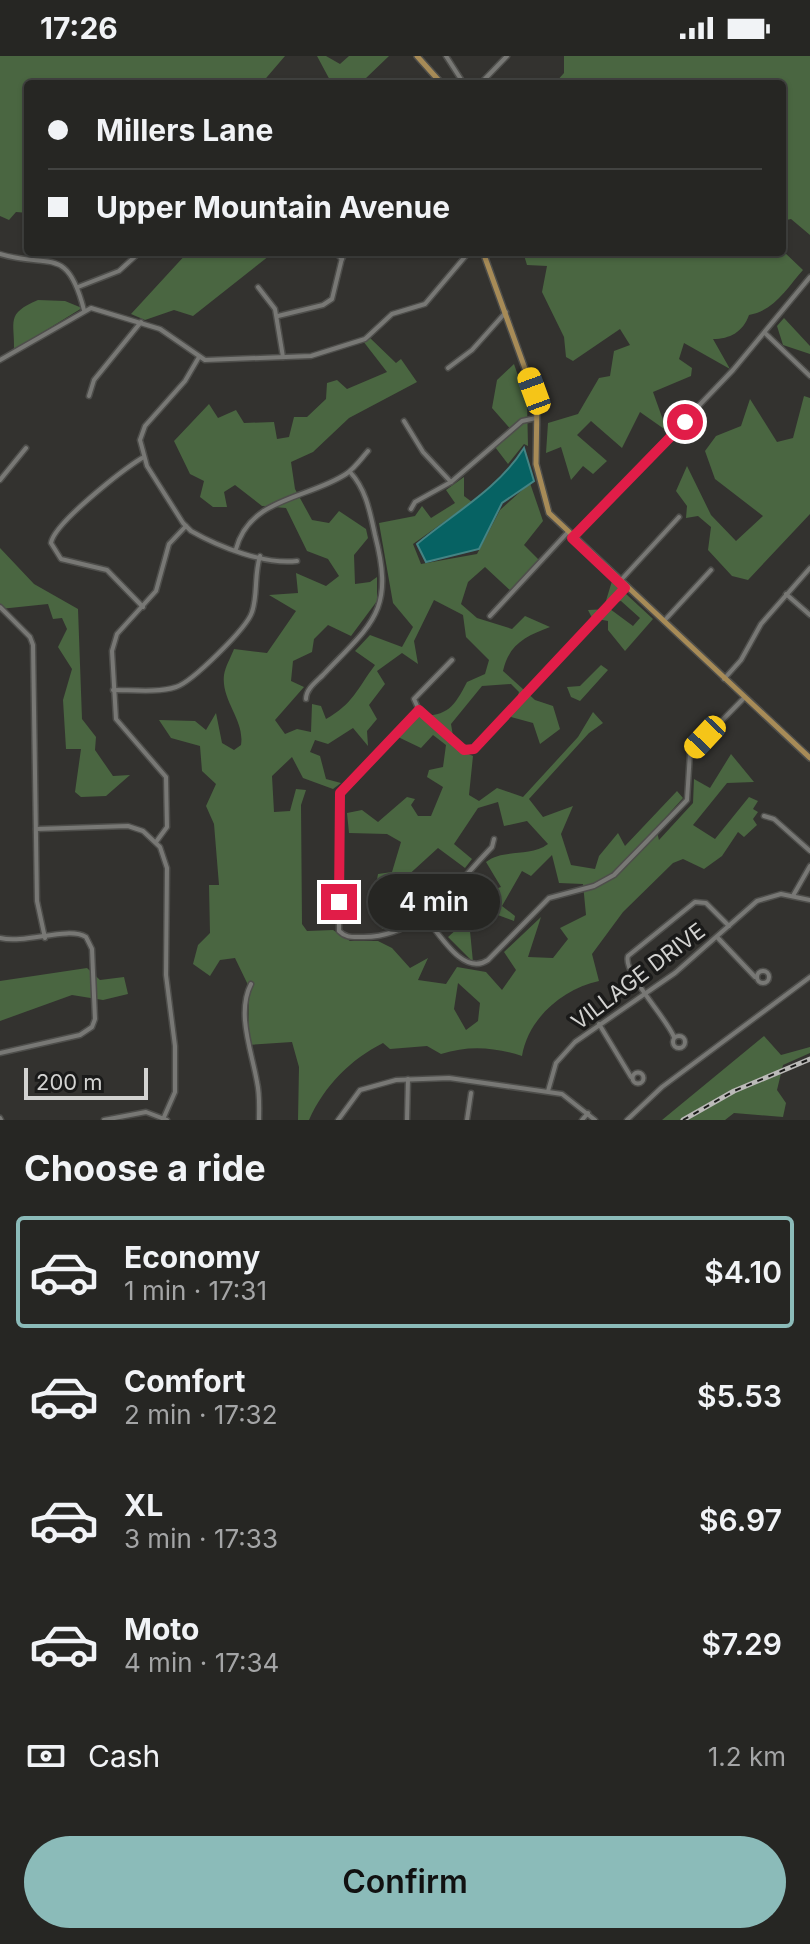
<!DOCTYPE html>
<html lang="en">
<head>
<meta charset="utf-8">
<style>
  body { margin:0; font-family:Inter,sans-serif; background:#2e2e2b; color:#f1f3f6; height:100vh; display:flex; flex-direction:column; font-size:30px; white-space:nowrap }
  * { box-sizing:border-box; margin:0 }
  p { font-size:26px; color:#a4a5a6 }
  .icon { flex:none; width:44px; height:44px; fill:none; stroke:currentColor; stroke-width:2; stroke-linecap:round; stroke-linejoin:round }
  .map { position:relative; height:1064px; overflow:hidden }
  .drawer { display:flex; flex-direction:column; background:#262623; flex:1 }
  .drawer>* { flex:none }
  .banner { position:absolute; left:24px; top:24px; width:762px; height:176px; border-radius:8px; box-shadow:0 2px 6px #0004,0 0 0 2px #424341; display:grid; align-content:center; height:176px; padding:0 24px; background:#262623 }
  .scale { position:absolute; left:24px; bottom:20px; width:124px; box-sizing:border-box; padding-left:8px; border:4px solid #d3d3d1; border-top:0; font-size:22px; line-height:28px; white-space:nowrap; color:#d3d3d1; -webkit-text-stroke:6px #1a1a19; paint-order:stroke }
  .end { position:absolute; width:36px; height:36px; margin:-18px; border:10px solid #e11d48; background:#fff; box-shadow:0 0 0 4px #fff }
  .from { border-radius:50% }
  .bubble { position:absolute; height:56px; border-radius:28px; background:#262623; box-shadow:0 2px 6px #0004,0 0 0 2px #424341; font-size:26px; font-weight:600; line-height:56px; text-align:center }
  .car { position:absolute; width:24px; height:48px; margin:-24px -12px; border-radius:10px; box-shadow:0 0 6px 2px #0007; background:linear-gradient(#f5c518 24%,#345 0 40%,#f5c518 0 76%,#345 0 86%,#f5c518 0) }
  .banner b { display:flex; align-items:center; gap:28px; height:76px; font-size:30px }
  .banner b+b { border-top:2px solid #424341 }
  .banner i { width:20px; height:20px; background:#f1f3f6 }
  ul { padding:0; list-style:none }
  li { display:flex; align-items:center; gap:24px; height:112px; margin:0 16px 12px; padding:0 8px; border:4px solid transparent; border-radius:8px }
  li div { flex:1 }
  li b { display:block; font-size:30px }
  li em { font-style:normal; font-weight:600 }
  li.on { border-color:#8bbbb9 }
  li>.icon { width:72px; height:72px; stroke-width:1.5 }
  h2 { padding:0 24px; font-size:36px; line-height:96px }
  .pay { display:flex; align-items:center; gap:20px; height:88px; padding:0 24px; font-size:30px }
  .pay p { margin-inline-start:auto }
  .primary-button { display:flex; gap:16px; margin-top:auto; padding:16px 24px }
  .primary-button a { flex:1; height:92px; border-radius:48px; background:#8bbbb9; color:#111; font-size:32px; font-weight:600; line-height:92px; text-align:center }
  .status { display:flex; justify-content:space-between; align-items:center; height:56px; padding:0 40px; background:#262623; direction:ltr }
  .status svg { height:22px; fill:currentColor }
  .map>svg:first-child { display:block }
  .green { fill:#4a6641; fill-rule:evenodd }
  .water { fill:#066263; stroke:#448484; stroke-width:2 }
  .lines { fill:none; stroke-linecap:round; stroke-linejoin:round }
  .minor-casing { stroke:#4e4e4b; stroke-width:7 }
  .major-casing { stroke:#4e4e4b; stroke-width:8 }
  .minor { stroke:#787875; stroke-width:4 }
  .major { stroke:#a78b57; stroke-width:5 }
  .rail-casing { stroke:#bbbab8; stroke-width:5 }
  .rail { stroke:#1a1a19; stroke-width:2; stroke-dasharray:6; stroke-linecap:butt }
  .route { stroke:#e11d48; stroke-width:10 }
  .labels { text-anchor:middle; stroke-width:7; stroke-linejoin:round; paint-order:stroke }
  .street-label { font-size:22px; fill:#d3d3d1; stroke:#1a1a19 }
</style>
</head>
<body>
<div class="status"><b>17:26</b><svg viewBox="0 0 49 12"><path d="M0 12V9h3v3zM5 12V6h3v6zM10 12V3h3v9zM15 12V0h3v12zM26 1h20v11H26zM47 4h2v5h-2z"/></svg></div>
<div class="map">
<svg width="810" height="1064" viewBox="0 0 810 1064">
  <rect width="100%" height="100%" fill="#33322f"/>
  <g class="green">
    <path d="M0,0H285L261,28H28V157L16,156L9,164L0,160Z"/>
    <path d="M317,0H326L340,8L349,0H389L365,23L367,28H332Z"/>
    <path d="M564,0H810V179L791,163L782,165V28H542L555,27L564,17Z"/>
    <path d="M782,194L803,214C787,232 774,255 749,259C743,276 730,283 713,283L730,313L684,287L679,303L692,312L691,320L653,336L667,375L640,356L622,392L591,365L577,379L607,405L593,418L583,410L571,424L561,391L546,397L548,367L578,358L599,322L610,320L614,295L630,289L620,273L573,305L566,301L564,281L542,236L547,210L527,209L523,196Z"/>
    <path d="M188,196H270L269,200L193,260L174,254L145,264L131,258Z"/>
    <path d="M38,244L65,245L82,252L14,294C15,265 5,258 38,244Z"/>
    <path d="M784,262L810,290V298L783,289L777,270Z"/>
    <path d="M369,281L396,307L401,303L417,326L349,362L313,396L291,406L295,433L312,464L329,467L339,455L366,473L368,482L354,499L355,528L370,526L377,521V545L351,580L328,569L314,583L312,596L293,605L291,625L304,631L275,664L285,678L297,673L311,676L312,648L321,650L326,663C353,648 357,633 375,609L355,595L370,579L402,591L413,571L393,547L379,467L415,460L422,450L431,462L455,447L446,434L464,421V440L472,446L413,488L421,508L477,498L500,454L530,427L543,465L524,489L540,505L512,536L485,511L468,526L461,548L477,562L512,573L525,560L550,571C526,580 509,588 503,615L535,644L553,650L560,673L540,688L533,667L511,661L519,636L511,628L482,630L451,668L455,692L473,700L469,739L479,745L497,732L523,741L578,681L593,656L603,667L589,677L529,743L543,761L573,750L561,778L571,809L595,813L599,800L618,777L625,790L677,735L683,742L656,772L659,784L693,747L694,723L710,732L731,698L754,726L727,727L693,769L715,783L749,741L758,745L753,753L758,756L753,763L757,769L744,781L738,776L722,800L704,813L683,803L673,807L623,856L592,898L599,925C562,933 528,963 522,1000C494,991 469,989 441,998L427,990L390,993L383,987C351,1003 324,1030 309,1064H298L299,1011L292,986L248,989L249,931L235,902L220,904L210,920L193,908L198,889L210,877L209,829H219L214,768L206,750L216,728L202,715L200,690L171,682L159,664L195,665L206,674L216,657L222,687L234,694L241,689C245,664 221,645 224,619C225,611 231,601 234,593L267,597L296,555L269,539L298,537L296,517L326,530L339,520L328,503L307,495L286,452L262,450L235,429L224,436L227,451H213L200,441L204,425L190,418L174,385L209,348L218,362L236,354L244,367L274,366L277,383L289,381L294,361H307L326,343L327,327L337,324L347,333L387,316L363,285ZM434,544L463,559L466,581L489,604L485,618L467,626C454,651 448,660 419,660L396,680L421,692L433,679L446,689L443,711L429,714L427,721L443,731L431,760H418L411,749L415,743L407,741L378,766L362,754L347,757L349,777L387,778L401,786L392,816L378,818L373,847L382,873L390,871L382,850L409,843L404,823L438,792L465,812L472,803L454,788L478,752L498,746L504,770L527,765L548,788C529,802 504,792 486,806L501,831L484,837L467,826L458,835L478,854L448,881L473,906L470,875L487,855L514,865L515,860L502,850L522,815L531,820L552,799L559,827L583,828L586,859L560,872L568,883L553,902L528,901L541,861L504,896L516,914L502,934L486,916L457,911L446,928L418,924L428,902L410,912L392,892L378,885H350L333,874L307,875L302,868L301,749L306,734L296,733L290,755L274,756L272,720L292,701L303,722L333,733L341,727L326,723L320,700L310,696L315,684L328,688L353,672L368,690L367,675L377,663L369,649L385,628L377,615L402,597L418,608L414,585ZM458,927L480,947L478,965L466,974L454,953Z"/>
    <path d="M514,308L527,346L528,390L524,388L508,408L495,391L513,376L492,352L497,324Z"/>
    <path d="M804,340L810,342V458L748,524L732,520L708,494L711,471L698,460L686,462L687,450L676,435L687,410L711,459L736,485L763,460L715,423L705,395L716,380L741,370L750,343L777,386L793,382Z"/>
    <path d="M0,492L34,528L78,553L82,663L96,681L95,694L113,720L130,719L106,740L81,741L75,736L81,693H66L63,644L72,613L58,591L67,573L62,562L53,563L48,548L0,553Z"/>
    <path d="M612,525L653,563L625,595L608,574V565L592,562L588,554L610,553L633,570L640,562L621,545L605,548Z"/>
    <path d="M601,609L608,614L580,645L571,641L567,631L580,630Z"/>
    <path d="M87,912L100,924L124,921L128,938L103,944L72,939L0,965V925Z"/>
    <path d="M764,980L781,999L810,991V997L783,1009L777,1034L786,1047L783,1061L734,1057L725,1064H662Z"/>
  </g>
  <path class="water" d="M524,392L534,425L502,447L479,493L426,506L417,488C454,457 498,433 524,392Z"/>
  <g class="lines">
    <defs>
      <g id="minor">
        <path d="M446,0L464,28"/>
        <path d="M480,28L507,0"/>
        <path d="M335,196L342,203"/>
        <path d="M0,198C49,213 67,188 84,254"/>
        <path d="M78,231L119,215L140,196"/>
        <path d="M258,231L275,253L283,301"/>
        <path d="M278,260L323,249L332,243L342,202L347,196"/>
        <path d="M765,277L810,320"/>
        <path d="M199,301L185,325L145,370L140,384L147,410L183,467L191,475C219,491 265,509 297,505"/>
        <path d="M0,304L91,252L160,273L205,304L311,300L365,283L392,258L425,248L469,196"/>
        <path d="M448,312L472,294L506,256"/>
        <path d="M89,340L94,324L141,266"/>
        <path d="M404,365L423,396L451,426"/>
        <path d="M142,402C124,413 54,467 51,487L61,503L107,514L143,551"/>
        <path d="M0,424L26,392"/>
        <path d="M411,453L415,446L451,426L522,365L536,362"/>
        <path d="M572,482L733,314L810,221"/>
        <path d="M236,493C250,441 308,443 346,418C355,412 361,403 368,395"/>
        <path d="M621,524L679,461"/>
        <path d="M786,538L810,559"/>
        <path d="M0,551L30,581L33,589L37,845L45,882"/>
        <path d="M490,560L567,477"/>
        <path d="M664,565L711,514"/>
        <path d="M452,604L414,643L419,654L339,740V875C346,882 352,881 362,881C420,882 455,829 492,791L494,783"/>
        <path d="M724,623L741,604L761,568L810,512"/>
        <path d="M113,634C132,634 158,637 176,631C192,626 247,572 252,556C258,539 254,519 260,500"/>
        <path d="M306,643C306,633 316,626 323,619C372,567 395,556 375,479C370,456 366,433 350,416"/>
        <path d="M419,654L462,692L474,693L625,532"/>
        <path d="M764,760L774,763L810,795"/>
        <path d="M36,773L128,770L143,775L160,791L167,812L166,919L175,990V1036L164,1061"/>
        <path d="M156,786L167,771L166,721L116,663L112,595L117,578L156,535L169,488L186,470"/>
        <path d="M794,838L810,810"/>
        <path d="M425,861C439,877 463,921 488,904L549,842L594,830L614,819L687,744L690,697L744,642"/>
        <path d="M717,881L755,921"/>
        <path d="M0,882C26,888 68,870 86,881L92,893L95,963L92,971L80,979L0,997"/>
        <circle cx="763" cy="921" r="6"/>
        <path d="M251,928C236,957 252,996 257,1026C260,1039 259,1052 259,1064"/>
        <path d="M599,968L631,1021"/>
        <circle cx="679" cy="986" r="6"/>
        <path d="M674,981C666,961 622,916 628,900L695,846L706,847L729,870"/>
        <circle cx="638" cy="1022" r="5.5"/>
        <path d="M548,1035L556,1007L575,986L675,917L757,845L781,838L810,844"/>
        <path d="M0,1062L1,1064"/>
        <path d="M104,1064L146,1056L167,1064"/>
        <path d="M338,1064L360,1034L396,1024L449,1022L562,1038L595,1064"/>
        <path d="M407,1064L408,1023"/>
        <path d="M467,1064L471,1037"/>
        <path d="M582,1064L588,1057"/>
        <path d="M627,1064L662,1031L810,921"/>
      </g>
      <g id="major">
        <path d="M417,0L442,28"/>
        <path d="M483,196L537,346L536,408L549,457L810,702"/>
      </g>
    </defs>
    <use href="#minor" class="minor-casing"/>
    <use href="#major" class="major-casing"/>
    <use href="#minor" class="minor"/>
    <use href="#major" class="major"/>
    <defs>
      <path id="rail" d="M683,1064L734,1035L810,1003"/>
    </defs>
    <use href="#rail" class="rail-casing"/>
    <use href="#rail" class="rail"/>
  </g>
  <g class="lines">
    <path class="route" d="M339,846L340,737L419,654L464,694L474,693L625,532L572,482L685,366"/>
  </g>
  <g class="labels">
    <g class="street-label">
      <text transform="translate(638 920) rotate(-37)" y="8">VILLAGE DRIVE</text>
    </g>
  </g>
</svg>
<div class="scale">200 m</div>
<i class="end from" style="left:685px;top:366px"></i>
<i class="end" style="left:339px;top:846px"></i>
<div class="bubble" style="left:368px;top:818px;width:132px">4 min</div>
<i class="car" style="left:534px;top:335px;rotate:340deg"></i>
<i class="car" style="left:705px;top:681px;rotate:223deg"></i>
<div class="banner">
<b><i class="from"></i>Millers Lane</b>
<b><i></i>Upper Mountain Avenue</b>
</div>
</div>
<section class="drawer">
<h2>Choose a ride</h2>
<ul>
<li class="on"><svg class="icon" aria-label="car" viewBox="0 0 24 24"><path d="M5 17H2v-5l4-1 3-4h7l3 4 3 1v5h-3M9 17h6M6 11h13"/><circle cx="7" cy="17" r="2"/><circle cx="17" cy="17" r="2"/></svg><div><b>Economy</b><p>1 min · 17:31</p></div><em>$4.10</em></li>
<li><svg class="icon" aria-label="car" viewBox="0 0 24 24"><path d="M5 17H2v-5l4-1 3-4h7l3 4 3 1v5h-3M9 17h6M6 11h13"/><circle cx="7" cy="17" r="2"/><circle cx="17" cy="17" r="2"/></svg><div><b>Comfort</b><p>2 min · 17:32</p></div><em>$5.53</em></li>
<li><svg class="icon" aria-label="car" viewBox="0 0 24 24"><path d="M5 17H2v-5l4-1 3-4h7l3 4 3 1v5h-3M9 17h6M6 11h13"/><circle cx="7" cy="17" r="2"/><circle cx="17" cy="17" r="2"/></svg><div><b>XL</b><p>3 min · 17:33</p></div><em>$6.97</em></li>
<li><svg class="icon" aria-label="car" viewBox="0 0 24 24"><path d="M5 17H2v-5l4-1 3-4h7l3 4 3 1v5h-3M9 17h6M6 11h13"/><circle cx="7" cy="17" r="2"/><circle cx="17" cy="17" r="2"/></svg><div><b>Moto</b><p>4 min · 17:34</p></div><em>$7.29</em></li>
</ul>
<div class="pay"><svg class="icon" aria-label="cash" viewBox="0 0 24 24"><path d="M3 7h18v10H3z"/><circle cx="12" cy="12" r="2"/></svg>Cash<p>1.2 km</p></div>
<div class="primary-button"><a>Confirm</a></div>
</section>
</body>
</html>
